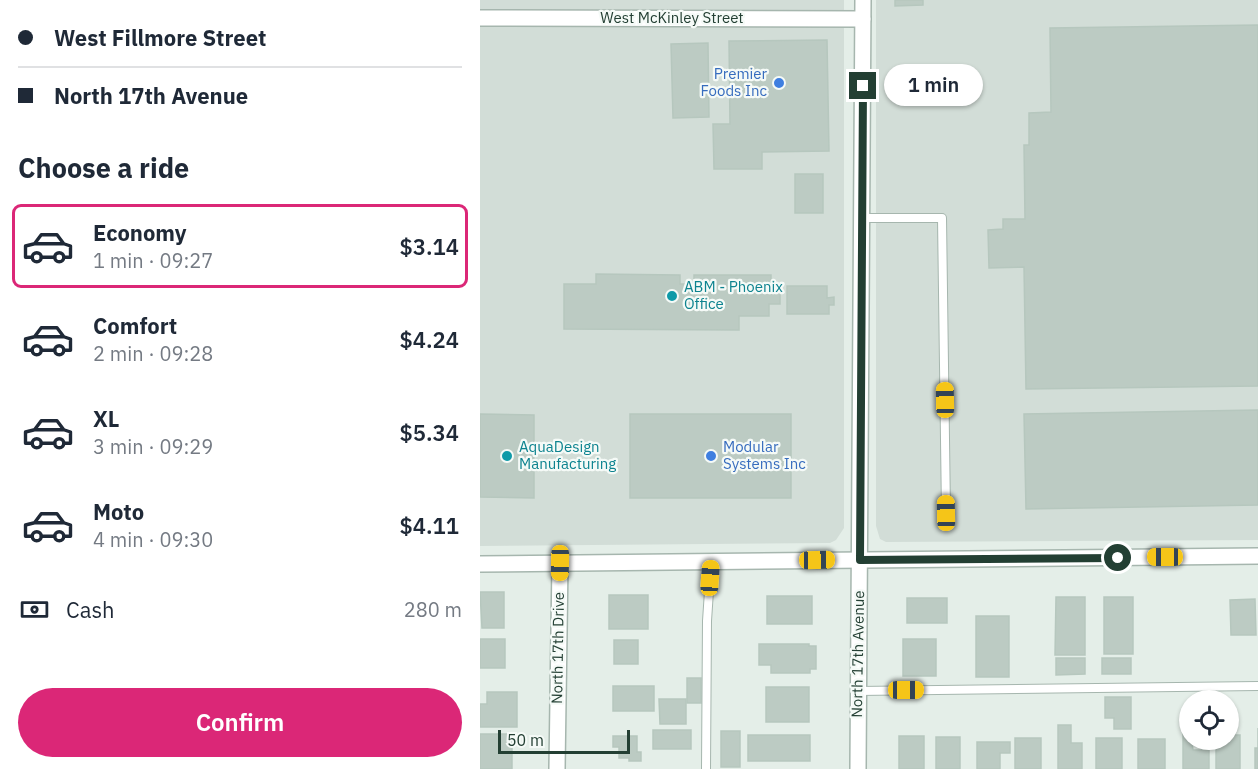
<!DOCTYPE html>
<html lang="en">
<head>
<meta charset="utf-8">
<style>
  body { margin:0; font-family:"IBM Plex Sans",sans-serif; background:#f2f2f3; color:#1f2937; height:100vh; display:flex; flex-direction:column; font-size:22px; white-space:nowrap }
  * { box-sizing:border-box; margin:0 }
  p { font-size:20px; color:#747a83 }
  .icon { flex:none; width:33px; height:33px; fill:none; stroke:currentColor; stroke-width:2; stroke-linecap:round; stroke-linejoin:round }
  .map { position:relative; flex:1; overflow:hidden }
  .side { display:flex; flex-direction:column; background:#fff; width:480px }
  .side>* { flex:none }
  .banner { display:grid; align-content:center; height:132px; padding:0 18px; background:#fff }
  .controls { position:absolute; left:699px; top:690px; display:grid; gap:12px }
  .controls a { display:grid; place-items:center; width:60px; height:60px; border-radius:50%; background:#fff; box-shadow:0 2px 4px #0004; font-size:30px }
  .scale { position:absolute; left:18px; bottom:15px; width:132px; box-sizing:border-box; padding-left:6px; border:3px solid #233f33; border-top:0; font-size:16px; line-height:21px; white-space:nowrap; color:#233f33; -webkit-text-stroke:4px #f5faf7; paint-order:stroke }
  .end { position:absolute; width:27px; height:27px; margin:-14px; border:8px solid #233f33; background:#fff; box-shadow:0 0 0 3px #fff }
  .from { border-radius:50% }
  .bubble { position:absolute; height:42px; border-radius:21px; background:#fff; box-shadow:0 2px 4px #0004; font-size:20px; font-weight:600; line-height:42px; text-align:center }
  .car { position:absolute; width:18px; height:36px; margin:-18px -9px; border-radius:8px; box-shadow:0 0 4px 2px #0007; background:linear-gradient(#f5c518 24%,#345 0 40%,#f5c518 0 76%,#345 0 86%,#f5c518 0) }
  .banner b { display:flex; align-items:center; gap:21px; height:57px; font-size:22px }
  .banner b+b { border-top:2px solid #e0e1e3 }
  .banner i { width:15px; height:15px; background:#1f2937 }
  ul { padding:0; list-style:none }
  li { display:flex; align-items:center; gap:18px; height:84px; margin:0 12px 9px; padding:0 6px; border:3px solid transparent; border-radius:9px }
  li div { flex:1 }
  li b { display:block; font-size:22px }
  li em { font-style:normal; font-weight:600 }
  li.on { border-color:#db2777 }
  li>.icon { width:54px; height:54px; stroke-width:1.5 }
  h2 { padding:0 18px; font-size:27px; line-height:72px }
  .pay { display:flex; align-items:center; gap:15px; height:66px; padding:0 18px; font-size:22px }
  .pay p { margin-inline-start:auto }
  .action { display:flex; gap:12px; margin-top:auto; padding:12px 18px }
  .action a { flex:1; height:69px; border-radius:36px; background:#db2777; color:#fff; font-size:24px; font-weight:600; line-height:69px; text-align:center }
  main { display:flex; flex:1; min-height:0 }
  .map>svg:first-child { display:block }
  .built { fill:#d2ddd7 }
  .building { fill:#bccbc3; stroke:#b6c7be; stroke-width:1.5 }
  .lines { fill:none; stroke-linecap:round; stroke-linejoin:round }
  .service-casing { stroke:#a6b6ae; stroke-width:10 }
  .minor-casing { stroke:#a6b6ae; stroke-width:18 }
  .service { stroke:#fff; stroke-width:8 }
  .minor { stroke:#fff; stroke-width:15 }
  .route { stroke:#233f33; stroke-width:8 }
  .shop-dot { fill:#3f7fe0; stroke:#f5faf7; stroke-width:2 }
  .culture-dot { fill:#0f9aa8; stroke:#f5faf7; stroke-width:2 }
  .labels { text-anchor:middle; stroke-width:4.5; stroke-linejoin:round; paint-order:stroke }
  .street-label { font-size:15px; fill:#233f33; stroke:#f5faf7 }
  .shop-label { font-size:15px; fill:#366cbe; stroke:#f5faf7; text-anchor:end }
  .culture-label { font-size:15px; fill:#0d838f; stroke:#f5faf7; text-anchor:start }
</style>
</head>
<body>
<main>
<section class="side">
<div class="banner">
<b><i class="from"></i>West Fillmore Street</b>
<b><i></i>North 17th Avenue</b>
</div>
<h2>Choose a ride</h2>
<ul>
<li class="on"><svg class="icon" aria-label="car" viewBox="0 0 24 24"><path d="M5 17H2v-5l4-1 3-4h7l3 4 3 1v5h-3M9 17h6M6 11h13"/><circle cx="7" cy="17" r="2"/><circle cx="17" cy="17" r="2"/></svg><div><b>Economy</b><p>1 min · 09:27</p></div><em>$3.14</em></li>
<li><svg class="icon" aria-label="car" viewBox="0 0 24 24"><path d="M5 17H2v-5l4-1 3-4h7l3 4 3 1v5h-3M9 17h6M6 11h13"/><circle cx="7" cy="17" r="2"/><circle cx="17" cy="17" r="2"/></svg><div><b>Comfort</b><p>2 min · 09:28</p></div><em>$4.24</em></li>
<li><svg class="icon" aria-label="car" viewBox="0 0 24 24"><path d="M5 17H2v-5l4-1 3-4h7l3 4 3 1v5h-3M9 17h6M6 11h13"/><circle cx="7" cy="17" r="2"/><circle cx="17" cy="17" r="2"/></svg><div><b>XL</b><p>3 min · 09:29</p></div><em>$5.34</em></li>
<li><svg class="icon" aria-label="car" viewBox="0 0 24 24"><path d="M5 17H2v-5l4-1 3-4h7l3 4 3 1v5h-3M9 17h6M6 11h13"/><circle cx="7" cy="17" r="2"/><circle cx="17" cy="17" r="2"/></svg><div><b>Moto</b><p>4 min · 09:30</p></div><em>$4.11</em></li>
</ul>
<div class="pay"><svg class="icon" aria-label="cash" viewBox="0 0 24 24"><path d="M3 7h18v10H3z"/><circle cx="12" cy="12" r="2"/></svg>Cash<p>280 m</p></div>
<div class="action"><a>Confirm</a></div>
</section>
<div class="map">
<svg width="778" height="769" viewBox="0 0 778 769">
  <rect width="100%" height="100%" fill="#e4eee8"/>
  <g class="built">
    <path d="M0,0H364V528L356,540L350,543L0,546Z"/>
    <path d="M396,0H778V540L406,542L400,539L396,526Z"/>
  </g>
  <g class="building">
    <path d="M415,0H443V5L415,6Z"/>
    <path d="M778,25V386L546,389L544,267L509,268L508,230L523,229V219H545L544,145H549V113L571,112L570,28Z"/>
    <path d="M347,40L349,151L282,152V169H234L233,124H250L249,41Z"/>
    <path d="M228,43L229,117L193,118L191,44Z"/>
    <rect x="315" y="174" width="28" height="39"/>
    <path d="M116,274L200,275V284H214V275H291V287H300V304H289V316H259V330L84,329V284H116Z"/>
    <path d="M307,286H347V298L354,297V305H349V314H307Z"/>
    <path d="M778,410V505L546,509L544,414Z"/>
    <path d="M0,414L54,415V498L0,497Z"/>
    <rect x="150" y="414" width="161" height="84"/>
    <path d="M0,592H24V628H2Z"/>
    <rect x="129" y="595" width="39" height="34"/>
    <rect x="287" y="596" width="45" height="28"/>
    <path d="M576,597H605V655H575Z"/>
    <rect x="624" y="597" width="29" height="57"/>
    <rect x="427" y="598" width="40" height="25"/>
    <path d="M775,599L776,635H751L750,600Z"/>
    <rect x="496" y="616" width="33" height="61"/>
    <rect x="0" y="639" width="25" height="29"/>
    <rect x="423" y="639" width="33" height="37"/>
    <rect x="134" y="640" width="24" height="24"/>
    <path d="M279,644H329V646H336V669H330V673H291V665H279Z"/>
    <path d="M576,658H605V674L576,675Z"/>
    <rect x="622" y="658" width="29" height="16"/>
    <rect x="207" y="678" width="14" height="25"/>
    <rect x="133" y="686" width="41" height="25"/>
    <rect x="286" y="687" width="43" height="35"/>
    <path d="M7,692H37V727H0V704H7Z"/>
    <path d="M625,697H651V729H634V718H625Z"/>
    <path d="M179,699H206V724H180Z"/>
    <path d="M578,725H591V743H602V769H578Z"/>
    <path d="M703,728H710L713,750H729V769H703Z"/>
    <path d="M778,728V769H775V748H778Z"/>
    <rect x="173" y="730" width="38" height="19"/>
    <rect x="241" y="731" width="19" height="36"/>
    <rect x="0" y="734" width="32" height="35"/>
    <rect x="268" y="735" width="62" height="26"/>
    <path d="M748,735H760V769H736V740H748Z"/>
    <path d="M133,736H157V752H161V761H149V758H139V747H133Z"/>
    <rect x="419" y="736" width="25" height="33"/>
    <rect x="456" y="737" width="24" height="32"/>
    <rect x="535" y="738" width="26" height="31"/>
    <rect x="616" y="738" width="26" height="31"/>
    <rect x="658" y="739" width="27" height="30"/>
    <path d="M497,742H530V753H520V769H497Z"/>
  </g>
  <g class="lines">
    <defs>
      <g id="service">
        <path d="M382,218H462L466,513"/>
        <path d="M378,691L778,686"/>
        <path d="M226,769L227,621L231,561"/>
      </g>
      <g id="minor">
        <path d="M0,18L383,19"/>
        <path d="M0,564L778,556"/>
        <path d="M77,769L80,563"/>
        <path d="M378,769L383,0"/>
      </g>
    </defs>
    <use href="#service" class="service-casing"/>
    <use href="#minor" class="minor-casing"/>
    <use href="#service" class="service"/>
    <use href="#minor" class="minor"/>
  </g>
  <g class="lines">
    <path class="route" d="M383,86L380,560L638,558"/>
  </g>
  <g class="shop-dot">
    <circle cx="299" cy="83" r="6"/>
    <circle cx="231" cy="456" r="6"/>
  </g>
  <g class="culture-dot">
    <circle cx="192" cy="296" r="6"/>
    <circle cx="27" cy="456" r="6"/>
  </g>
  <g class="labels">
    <g class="street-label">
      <text x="192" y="23">West McKinley Street</text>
      <text transform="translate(78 648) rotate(-89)" y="5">North 17th Drive</text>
      <text transform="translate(378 654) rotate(-89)" y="5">North 17th Avenue</text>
    </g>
    <g class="shop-label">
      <text x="287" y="79">Premier<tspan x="287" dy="17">Foods Inc</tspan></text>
      <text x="243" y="452" text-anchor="start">Modular<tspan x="243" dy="17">Systems Inc</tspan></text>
    </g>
    <g class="culture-label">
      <text x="204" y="292">ABM - Phoenix<tspan x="204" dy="17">Office</tspan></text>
      <text x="39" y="452">AquaDesign<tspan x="39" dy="17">Manufacturing</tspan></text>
    </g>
  </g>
</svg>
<div class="controls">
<a><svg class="icon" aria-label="locate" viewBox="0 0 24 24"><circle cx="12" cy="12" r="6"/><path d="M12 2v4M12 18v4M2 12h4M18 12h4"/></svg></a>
</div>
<div class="scale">50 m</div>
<i class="end from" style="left:638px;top:558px"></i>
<i class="end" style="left:383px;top:86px"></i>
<div class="bubble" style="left:404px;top:64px;width:99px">1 min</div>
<i class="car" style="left:465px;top:400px;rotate:359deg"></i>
<i class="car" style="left:466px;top:513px;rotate:359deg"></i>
<i class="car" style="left:685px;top:557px;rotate:270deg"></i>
<i class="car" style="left:337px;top:560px;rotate:89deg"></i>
<i class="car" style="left:80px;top:563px;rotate:181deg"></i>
<i class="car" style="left:230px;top:578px;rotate:4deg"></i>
<i class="car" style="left:426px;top:690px;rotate:90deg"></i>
</div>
</main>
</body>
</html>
